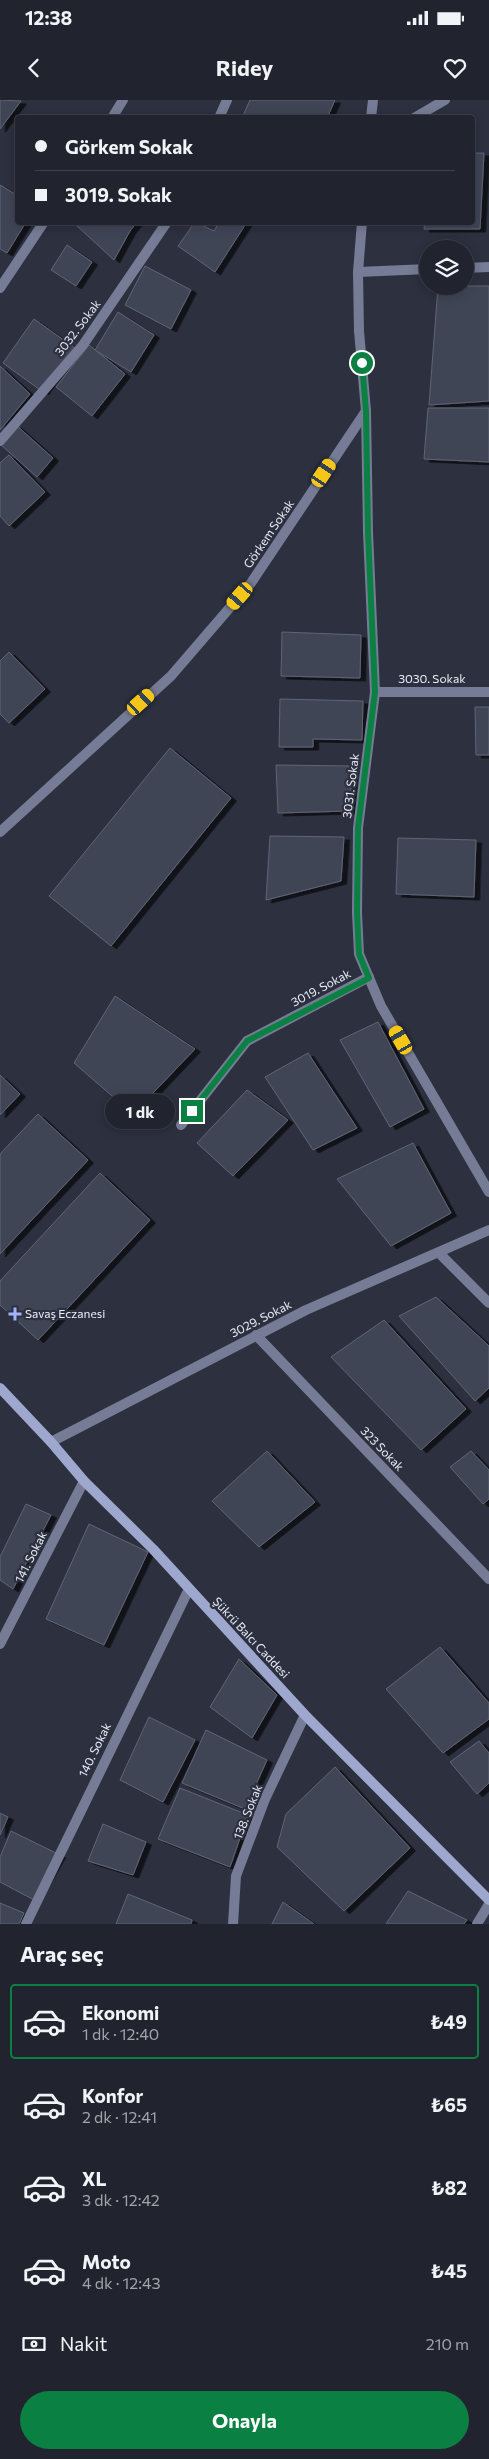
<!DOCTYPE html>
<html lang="tr">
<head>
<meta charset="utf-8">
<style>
  body { margin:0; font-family:Commissioner,sans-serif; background:#2d303b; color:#f1f3f6; height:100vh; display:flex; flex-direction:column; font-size:19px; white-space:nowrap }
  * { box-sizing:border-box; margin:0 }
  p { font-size:16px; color:#a2a4aa }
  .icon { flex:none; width:28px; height:28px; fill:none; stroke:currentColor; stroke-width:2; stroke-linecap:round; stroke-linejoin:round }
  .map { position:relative; height:1824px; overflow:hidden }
  .drawer { display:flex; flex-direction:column; background:#21242f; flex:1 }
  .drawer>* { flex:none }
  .top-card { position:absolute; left:15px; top:15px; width:460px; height:110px; border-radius:5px; box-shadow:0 2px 12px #0003,0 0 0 1px #3e414b; display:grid; align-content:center; height:110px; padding:0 20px; background:#21242f }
  .buttons { position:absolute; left:419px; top:140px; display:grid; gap:10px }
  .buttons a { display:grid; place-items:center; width:55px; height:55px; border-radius:50%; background:#21242f; box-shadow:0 2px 12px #0003,0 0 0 1px #3e414b; font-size:25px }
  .end { position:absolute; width:22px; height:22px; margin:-11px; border:6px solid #0b8043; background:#fff; box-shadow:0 0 0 2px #fff }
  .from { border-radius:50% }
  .bubble { position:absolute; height:35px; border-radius:18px; background:#21242f; box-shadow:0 2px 12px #0003,0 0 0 1px #3e414b; font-size:16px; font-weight:700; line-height:35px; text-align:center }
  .car { position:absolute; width:15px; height:30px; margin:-15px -8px; border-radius:6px; box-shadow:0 0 4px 1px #0007; background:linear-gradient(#f5c518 24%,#345 0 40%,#f5c518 0 76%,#345 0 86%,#f5c518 0) }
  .top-card b { display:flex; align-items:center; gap:18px; height:48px; font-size:19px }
  .top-card b+b { border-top:1px solid #3e414b }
  .top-card i { width:12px; height:12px; background:#f1f3f6 }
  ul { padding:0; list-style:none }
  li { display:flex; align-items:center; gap:15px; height:75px; margin:0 10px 8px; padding:0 10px; border:2px solid transparent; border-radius:5px }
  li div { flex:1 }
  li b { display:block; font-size:19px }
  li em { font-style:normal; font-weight:700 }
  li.on { border-color:#0b8043 }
  li>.icon { width:45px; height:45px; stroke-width:1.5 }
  h2 { padding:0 20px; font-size:22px; line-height:60px }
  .pay { display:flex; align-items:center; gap:12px; height:55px; padding:0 20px; font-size:19px }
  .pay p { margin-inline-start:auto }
  .cta { display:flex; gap:10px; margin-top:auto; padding:10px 20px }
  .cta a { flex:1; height:58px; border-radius:30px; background:#0b8043; color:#fff; font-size:20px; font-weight:700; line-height:58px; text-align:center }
  .status { display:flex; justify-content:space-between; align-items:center; height:35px; padding:0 25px; background:#21242f; direction:ltr }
  .status svg { height:14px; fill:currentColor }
  header { display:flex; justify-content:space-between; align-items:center; height:65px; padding:0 20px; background:#21242f; font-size:22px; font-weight:700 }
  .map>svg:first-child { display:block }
  .building { fill:#414556; stroke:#606475; filter:url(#shadow) }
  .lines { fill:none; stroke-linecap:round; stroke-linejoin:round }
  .street { stroke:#767c95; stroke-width:10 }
  .secondary { stroke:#9ea7ce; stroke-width:10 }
  .route { stroke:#0b8043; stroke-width:6 }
  .poi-dot { fill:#a2b2fd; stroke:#2c303f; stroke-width:2 }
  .labels { text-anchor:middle; stroke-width:4.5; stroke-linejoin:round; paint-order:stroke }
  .street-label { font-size:12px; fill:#ebeef8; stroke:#2c303f }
  .poi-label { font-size:12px; fill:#ebeef8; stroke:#2c303f; text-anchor:start }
</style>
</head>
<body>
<div class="status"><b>12:38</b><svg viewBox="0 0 49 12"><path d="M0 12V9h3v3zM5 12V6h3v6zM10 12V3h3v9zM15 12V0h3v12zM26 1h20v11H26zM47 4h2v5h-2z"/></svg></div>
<header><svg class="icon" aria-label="back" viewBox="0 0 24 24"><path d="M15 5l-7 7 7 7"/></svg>Ridey<svg class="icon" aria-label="heart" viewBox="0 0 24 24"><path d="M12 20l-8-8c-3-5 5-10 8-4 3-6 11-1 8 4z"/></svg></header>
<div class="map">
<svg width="489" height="1824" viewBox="0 0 489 1824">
  <defs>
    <filter id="shadow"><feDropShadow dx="5.5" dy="3" stdDeviation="0" flood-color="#0009"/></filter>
  </defs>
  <rect width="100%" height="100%" fill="#2c303f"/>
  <g class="building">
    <path d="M0,0L21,1L0,29Z"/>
    <path d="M250,0H335L327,18H242Z"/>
    <path d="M472,53H484L480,129H424L425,122H472Z"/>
    <path d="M0,85L18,96V122H26L7,153L0,149Z"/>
    <path d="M79,122H137L130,131L114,160L76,125Z"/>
    <path d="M195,122L214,131L219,122H247L215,172L178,146Z"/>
    <path d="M67,145L92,162L76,186L51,170Z"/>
    <path d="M145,166L191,190L171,229L125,205Z"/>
    <path d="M438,186H489V301L429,305Z"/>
    <path d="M118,212L154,235L131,272L95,250Z"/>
    <path d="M34,219L75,248L43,292L3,263Z"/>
    <path d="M89,245L125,274L92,316L56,287Z"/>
    <path d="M0,266L30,294L0,330Z"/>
    <path d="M428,308H489V362L424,359Z"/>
    <path d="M16,325L53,358L37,377L0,344Z"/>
    <path d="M9,355L45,392L9,426L0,416V363Z"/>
    <path d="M282,532L361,535L360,578L281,576Z"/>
    <path d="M9,552L45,589L9,623L0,614V561Z"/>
    <path d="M280,599L363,601L362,640L313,639V647H279Z"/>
    <path d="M475,607H489V655H476Z"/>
    <path d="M170,648L231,698L111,846L49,796Z"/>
    <path d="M276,665L352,666L350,711L278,713Z"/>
    <path d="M270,736L344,737L341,781L266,800Z"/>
    <path d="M398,738L476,740L474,797L396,794Z"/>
    <path d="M115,896L195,949L133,1014L74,963Z"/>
    <path d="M378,922L424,1009L390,1027L340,940Z"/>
    <path d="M308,953L357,1028L313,1050L265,977Z"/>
    <path d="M0,975L20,994L0,1015Z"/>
    <path d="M247,990L288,1020L233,1076L197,1043Z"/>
    <path d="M38,1014L88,1060L0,1154V1054Z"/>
    <path d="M413,1043L451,1113L391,1146L337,1079Z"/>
    <path d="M100,1073L150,1120L38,1240L0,1205V1181Z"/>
    <path d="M436,1197L489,1246V1288L475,1301L399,1216Z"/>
    <path d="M384,1220L466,1309L421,1350L331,1257Z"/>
    <path d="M267,1351L315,1402L259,1447L212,1401Z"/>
    <path d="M471,1351L489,1370V1399L483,1404L450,1367Z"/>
    <path d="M26,1404L51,1415L13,1489L0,1480V1457Z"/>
    <path d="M89,1424L148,1452L104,1545L46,1519Z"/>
    <path d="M440,1547L489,1603V1619L443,1653L386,1589Z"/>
    <path d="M239,1559L277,1595L252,1638L210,1607Z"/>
    <path d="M149,1617L195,1640L163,1702L120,1680Z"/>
    <path d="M206,1630L267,1660L245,1709L182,1683Z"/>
    <path d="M479,1641L489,1653V1683L477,1694L450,1662Z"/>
    <path d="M335,1667L410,1748L344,1811L277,1747L286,1714Z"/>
    <path d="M180,1688L248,1715L230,1767L158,1739Z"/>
    <path d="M0,1713L8,1717L0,1735Z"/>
    <path d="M103,1724L146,1742L133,1775L88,1761Z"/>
    <path d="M11,1731L60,1755L34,1800L0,1782V1757Z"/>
    <path d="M408,1791L467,1820L464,1824H386Z"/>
    <path d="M128,1794L192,1820L191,1824H116Z"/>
    <path d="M283,1802L314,1824H272Z"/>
    <path d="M0,1803L24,1813L19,1824H0Z"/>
  </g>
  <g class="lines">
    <g class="street">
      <path d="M112,18L123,0"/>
      <path d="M219,18L227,0"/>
      <path d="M371,18L373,0"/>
      <path d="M414,18L445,0"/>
      <path d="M362,122L358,172L359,231L366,311L368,432L375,592L358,728L357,813L359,854L381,906L489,1092"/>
      <path d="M465,168L489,167"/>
      <path d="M358,172L428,169"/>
      <path d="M0,188L44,122"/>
      <path d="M0,341L83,245L167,122"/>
      <path d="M375,592H489"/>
      <path d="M0,732L171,576L251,483L366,311"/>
      <path d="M181,1025L247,941L369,877"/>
      <path d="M439,1153L489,1203"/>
      <path d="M256,1235L489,1479"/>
      <path d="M51,1342L306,1210L489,1130"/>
      <path d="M0,1544L84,1381"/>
      <path d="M26,1824L189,1489"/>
      <path d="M233,1824L236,1776L265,1699L305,1615"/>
      <path d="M477,1824L489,1804"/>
    </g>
    <path class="secondary" d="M0,1288L51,1342L84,1381L153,1449L305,1615L489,1800"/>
  </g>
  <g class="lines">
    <path class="route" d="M192,1011L247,941L369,878L359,854L357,813L358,728L375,592L368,432L366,311L362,263"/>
  </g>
  <path class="poi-dot" d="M12.5 1206.5h5v5h5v5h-5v5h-5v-5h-5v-5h5z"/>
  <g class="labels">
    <g class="street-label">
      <text transform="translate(78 228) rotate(-53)" y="4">3032. Sokak</text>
      <text transform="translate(269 434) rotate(-56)" y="4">Görkem Sokak</text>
      <text x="432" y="583">3030. Sokak</text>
      <text transform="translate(351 686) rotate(-83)" y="4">3031. Sokak</text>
      <text transform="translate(321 888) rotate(-28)" y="4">3019. Sokak</text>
      <text transform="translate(261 1219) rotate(-27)" y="4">3029. Sokak</text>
      <text transform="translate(382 1349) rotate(46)" y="4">323 Sokak</text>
      <text transform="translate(31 1457) rotate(-63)" y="4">141. Sokak</text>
      <text transform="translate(251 1538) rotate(47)" y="4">Şükrü Balcı Caddesi</text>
      <text transform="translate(95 1650) rotate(-64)" y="4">140. Sokak</text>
      <text transform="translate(248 1712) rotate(-68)" y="4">138. Sokak</text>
    </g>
    <g class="poi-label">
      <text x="25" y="1218">Savaş Eczanesi</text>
    </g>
  </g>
</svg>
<div class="buttons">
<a><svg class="icon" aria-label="layers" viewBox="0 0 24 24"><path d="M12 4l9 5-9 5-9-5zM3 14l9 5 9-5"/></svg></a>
</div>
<i class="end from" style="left:362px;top:263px"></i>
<i class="end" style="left:192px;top:1011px"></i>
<div class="bubble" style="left:105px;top:994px;width:70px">1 dk</div>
<i class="car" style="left:324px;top:373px;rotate:34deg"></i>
<i class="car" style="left:240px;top:496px;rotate:221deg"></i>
<i class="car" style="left:141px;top:602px;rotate:48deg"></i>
<i class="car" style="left:401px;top:940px;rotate:330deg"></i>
<div class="top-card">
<b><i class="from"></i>Görkem Sokak</b>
<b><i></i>3019. Sokak</b>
</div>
</div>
<section class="drawer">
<h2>Araç seç</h2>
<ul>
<li class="on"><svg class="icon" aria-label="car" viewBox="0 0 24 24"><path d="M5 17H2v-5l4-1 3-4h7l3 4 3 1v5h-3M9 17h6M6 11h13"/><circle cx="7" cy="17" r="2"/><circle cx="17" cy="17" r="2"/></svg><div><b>Ekonomi</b><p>1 dk · 12:40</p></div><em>₺49</em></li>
<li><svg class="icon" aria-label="car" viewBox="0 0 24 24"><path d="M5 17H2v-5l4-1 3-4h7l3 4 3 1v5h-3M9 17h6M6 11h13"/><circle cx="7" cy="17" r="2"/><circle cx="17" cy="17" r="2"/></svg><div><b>Konfor</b><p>2 dk · 12:41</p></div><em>₺65</em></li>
<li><svg class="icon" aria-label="car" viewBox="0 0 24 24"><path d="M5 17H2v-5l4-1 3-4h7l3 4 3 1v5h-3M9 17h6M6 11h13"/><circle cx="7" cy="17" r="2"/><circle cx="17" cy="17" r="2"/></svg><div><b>XL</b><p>3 dk · 12:42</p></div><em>₺82</em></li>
<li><svg class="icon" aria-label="car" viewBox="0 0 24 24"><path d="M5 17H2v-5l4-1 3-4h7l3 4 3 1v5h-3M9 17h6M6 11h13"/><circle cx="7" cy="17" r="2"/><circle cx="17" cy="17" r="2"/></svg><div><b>Moto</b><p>4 dk · 12:43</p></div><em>₺45</em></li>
</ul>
<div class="pay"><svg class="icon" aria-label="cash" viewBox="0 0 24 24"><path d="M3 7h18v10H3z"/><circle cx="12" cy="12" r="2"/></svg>Nakit<p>210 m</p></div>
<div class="cta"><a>Onayla</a></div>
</section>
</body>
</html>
